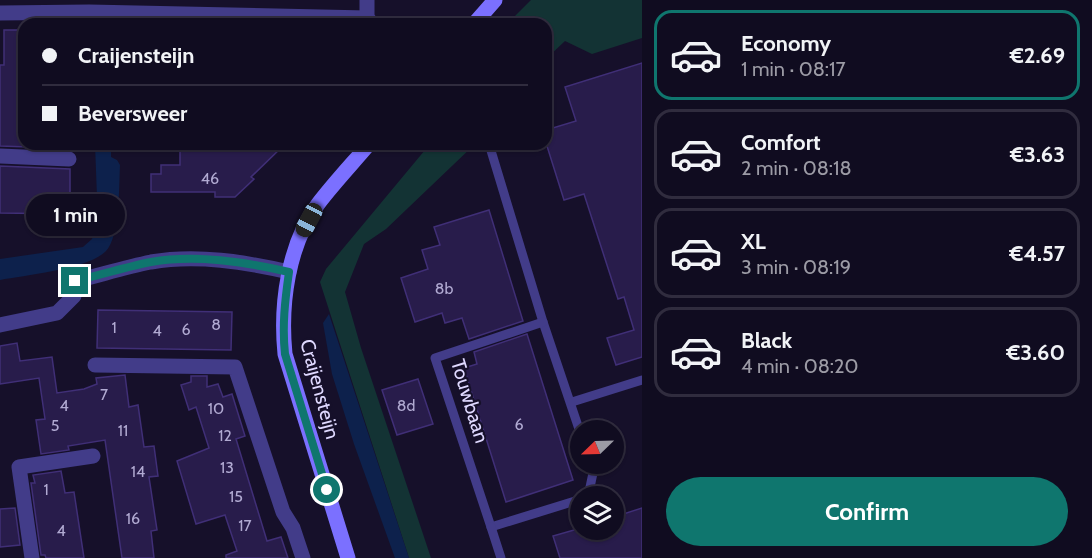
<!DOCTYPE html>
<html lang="en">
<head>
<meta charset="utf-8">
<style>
  body { margin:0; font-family:Cabin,sans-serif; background:#1e1a2d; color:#f1f3f6; height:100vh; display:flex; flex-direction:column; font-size:22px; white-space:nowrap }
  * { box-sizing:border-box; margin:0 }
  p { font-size:20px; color:#9c9ba5 }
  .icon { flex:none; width:33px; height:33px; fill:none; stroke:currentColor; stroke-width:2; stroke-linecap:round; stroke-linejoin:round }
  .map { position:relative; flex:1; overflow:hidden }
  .side { display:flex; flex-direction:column; background:#100c20; width:450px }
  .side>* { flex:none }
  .hud { position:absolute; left:18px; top:18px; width:534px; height:132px; border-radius:18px; box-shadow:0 2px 4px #0004,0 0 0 2px #302c3e; display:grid; align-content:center; height:132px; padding:0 24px; background:#100c20 }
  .needle { width:39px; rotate:247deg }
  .buttons { position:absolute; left:570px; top:420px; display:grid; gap:12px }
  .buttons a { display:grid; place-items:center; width:54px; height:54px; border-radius:50%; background:#100c20; box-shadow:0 2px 4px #0004,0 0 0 2px #302c3e; font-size:30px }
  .end { position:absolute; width:27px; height:27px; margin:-14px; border:8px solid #0f766e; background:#fff; box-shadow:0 0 0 3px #fff }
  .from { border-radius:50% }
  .bubble { position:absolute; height:42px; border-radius:21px; background:#100c20; box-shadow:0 2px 4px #0004,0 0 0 2px #302c3e; font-size:20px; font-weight:700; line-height:42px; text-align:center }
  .car { position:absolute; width:18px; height:36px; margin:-18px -9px; border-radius:8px; box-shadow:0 0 4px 2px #0007; background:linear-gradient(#222 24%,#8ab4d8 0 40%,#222 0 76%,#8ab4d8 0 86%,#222 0) }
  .hud b { display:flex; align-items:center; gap:21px; height:57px; font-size:22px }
  .hud b+b { border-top:2px solid #302c3e }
  .hud i { width:15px; height:15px; background:#f1f3f6 }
  ul { padding:10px 0 0; list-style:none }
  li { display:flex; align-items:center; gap:18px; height:90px; margin:0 12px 9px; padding:0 12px; border:3px solid #302c3e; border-radius:18px }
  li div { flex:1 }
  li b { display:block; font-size:22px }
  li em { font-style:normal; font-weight:700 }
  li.active { border-color:#0f766e }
  li>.icon { width:54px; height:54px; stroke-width:1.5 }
  .primary-button { display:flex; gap:12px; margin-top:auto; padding:12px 24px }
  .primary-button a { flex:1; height:69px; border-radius:36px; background:#0f766e; color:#fff; font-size:24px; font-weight:700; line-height:69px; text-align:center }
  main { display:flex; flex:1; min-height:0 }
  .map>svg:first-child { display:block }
  .green { fill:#133334 }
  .water { fill:#0d214c }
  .building { fill:#281c4b; stroke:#402f77; stroke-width:1.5 }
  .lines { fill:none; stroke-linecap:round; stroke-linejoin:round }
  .lane { stroke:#423c89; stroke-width:9 }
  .street { stroke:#423c89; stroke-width:15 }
  .secondary { stroke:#7b70ff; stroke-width:15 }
  .route { stroke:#0f766e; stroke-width:8 }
  .labels { text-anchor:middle; stroke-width:4.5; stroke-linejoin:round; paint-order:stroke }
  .number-label { font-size:16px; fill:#b1aad2 }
  .street-label { font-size:20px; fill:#dfd9ff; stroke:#16102a }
</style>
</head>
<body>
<main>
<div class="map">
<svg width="642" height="558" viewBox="0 0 642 558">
  <rect width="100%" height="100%" fill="#16102a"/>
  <g class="green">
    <path d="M531,0H642V38L592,54L565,41L546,59V24H507Z"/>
    <path d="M430,144H475L386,229L364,244L345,292L361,348L431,558H409L320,282L326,269Z"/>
  </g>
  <g class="water">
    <path d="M95,144H111V157L117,160L120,165C119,184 120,237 106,251C89,269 26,275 0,280V259L83,247L92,239L98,224Z"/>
    <path d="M329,314L409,558H395L354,444L332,374L323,323Z"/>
  </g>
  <g class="building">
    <path d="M4,30H24V144H29V147L0,146V65H4Z"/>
    <path d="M642,63V357L616,365L607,338L634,330L624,297L618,299L584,194L564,200L546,143V130L576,121L565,87Z"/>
    <path d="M233,144H285L251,177L254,179L235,197H215V192H151V174H161V165H180V148L238,150Z"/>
    <path d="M0,166L70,169V214L0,213Z"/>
    <path d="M489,210L523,321L469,339L462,318L445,323L442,313L415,322L401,278L428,269L422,250L440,245L434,227Z"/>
    <path d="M98,310L232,312L231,350L97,348Z"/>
    <path d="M527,334L573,480L506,502L464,368L477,364L474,352Z"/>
    <path d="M17,343L20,361L52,357L57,393L84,389L97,384L96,378L125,375L129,407L138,405L144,447L154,446L158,476L149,477L157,530L151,531L154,558H122L105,440L68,446L69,450L41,454L36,420L45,419L39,378L0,384V346Z"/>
    <path d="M191,376H207V387L218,384L223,397L232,394L245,436L236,439L267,541L281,537L288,558H226V555L237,551L225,515L196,524L177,461L209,448L196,407L189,410L181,385L191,382Z"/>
    <path d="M418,379L433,424L397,435L382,390Z"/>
    <path d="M61,471L65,493L74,492L84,558H46L45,555H41L31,483H35L33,475Z"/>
    <path d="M15,508L20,545L0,547V509Z"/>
    <path d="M642,508V558H560L553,536L574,530H614V517Z"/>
  </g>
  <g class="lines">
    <g class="lane">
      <path d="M489,144L543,322L580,432"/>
      <path d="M543,322L435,358L491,527L575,501L580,498"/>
      <path d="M572,402L642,380"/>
      <path d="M582,496L589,492L593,473L590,464"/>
      <path d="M491,527L501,558"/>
    </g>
    <g class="street">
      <path d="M0,13L89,12L367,18L373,24"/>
      <path d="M367,18V0"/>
      <path d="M0,156L69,159"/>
      <path d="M0,325L57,313L74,296L75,281C100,275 126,267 151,262C197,254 245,262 289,272"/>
      <path d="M95,365L235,367L283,512L293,528L303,558"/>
      <path d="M32,558L19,467L93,456"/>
    </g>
    <g class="secondary">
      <path d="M474,24L495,0"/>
      <path d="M348,558L285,354C280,304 288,245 318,204C334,183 352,164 369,144"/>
    </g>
  </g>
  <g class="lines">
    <path class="route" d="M75,281C100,275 126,267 151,262C196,254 245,262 289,272C285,300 282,326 285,354L327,490"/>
  </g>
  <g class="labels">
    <g class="number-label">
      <text x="210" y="184">46</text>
      <text x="444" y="294">8b</text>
      <text x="216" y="330">8</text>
      <text x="114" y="333">1</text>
      <text x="186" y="335">6</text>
      <text x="157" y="336">4</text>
      <text x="104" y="400">7</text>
      <text x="64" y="411">4</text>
      <text x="406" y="411">8d</text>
      <text x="216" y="414">10</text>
      <text x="519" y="430">6</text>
      <text x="55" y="431">5</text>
      <text x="123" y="436">11</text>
      <text x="225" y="441">12</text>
      <text x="227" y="473">13</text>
      <text x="138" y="477">14</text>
      <text x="46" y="495">1</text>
      <text x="236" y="502">15</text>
      <text x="133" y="524">16</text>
      <text x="245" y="531">17</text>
      <text x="61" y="536">4</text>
    </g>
    <g class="street-label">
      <text transform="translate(320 389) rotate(75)" y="7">Craijensteijn</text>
      <text transform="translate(470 401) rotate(73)" y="7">Touwbaan</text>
    </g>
  </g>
</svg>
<div class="buttons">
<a><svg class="needle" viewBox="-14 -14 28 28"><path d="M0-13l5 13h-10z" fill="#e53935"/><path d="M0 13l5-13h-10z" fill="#9c9ba5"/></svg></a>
<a><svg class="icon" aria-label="layers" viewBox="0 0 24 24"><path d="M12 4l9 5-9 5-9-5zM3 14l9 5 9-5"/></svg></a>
</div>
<i class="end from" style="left:327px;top:490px"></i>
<i class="end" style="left:75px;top:281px"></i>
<div class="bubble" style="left:26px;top:194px;width:99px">1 min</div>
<i class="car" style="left:309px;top:220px;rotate:208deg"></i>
<div class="hud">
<b><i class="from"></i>Craijensteijn</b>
<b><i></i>Beversweer</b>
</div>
</div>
<section class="side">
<ul>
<li class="active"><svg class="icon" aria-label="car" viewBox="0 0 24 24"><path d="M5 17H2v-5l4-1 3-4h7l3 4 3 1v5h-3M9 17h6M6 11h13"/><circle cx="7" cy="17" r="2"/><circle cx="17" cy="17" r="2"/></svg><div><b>Economy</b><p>1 min · 08:17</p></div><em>€2.69</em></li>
<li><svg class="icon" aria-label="car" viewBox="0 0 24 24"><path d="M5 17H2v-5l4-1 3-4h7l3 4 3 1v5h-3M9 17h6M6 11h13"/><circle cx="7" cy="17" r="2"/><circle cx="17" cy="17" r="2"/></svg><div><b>Comfort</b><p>2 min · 08:18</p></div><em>€3.63</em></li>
<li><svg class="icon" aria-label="car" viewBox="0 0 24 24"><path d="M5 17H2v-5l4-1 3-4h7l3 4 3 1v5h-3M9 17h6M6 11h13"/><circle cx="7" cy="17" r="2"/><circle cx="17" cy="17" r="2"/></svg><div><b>XL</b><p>3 min · 08:19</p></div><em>€4.57</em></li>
<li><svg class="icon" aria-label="car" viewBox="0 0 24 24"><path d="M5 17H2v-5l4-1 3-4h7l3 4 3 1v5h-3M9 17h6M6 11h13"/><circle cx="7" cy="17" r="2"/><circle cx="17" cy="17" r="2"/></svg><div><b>Black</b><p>4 min · 08:20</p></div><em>€3.60</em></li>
</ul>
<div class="primary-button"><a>Confirm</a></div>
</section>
</main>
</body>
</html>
